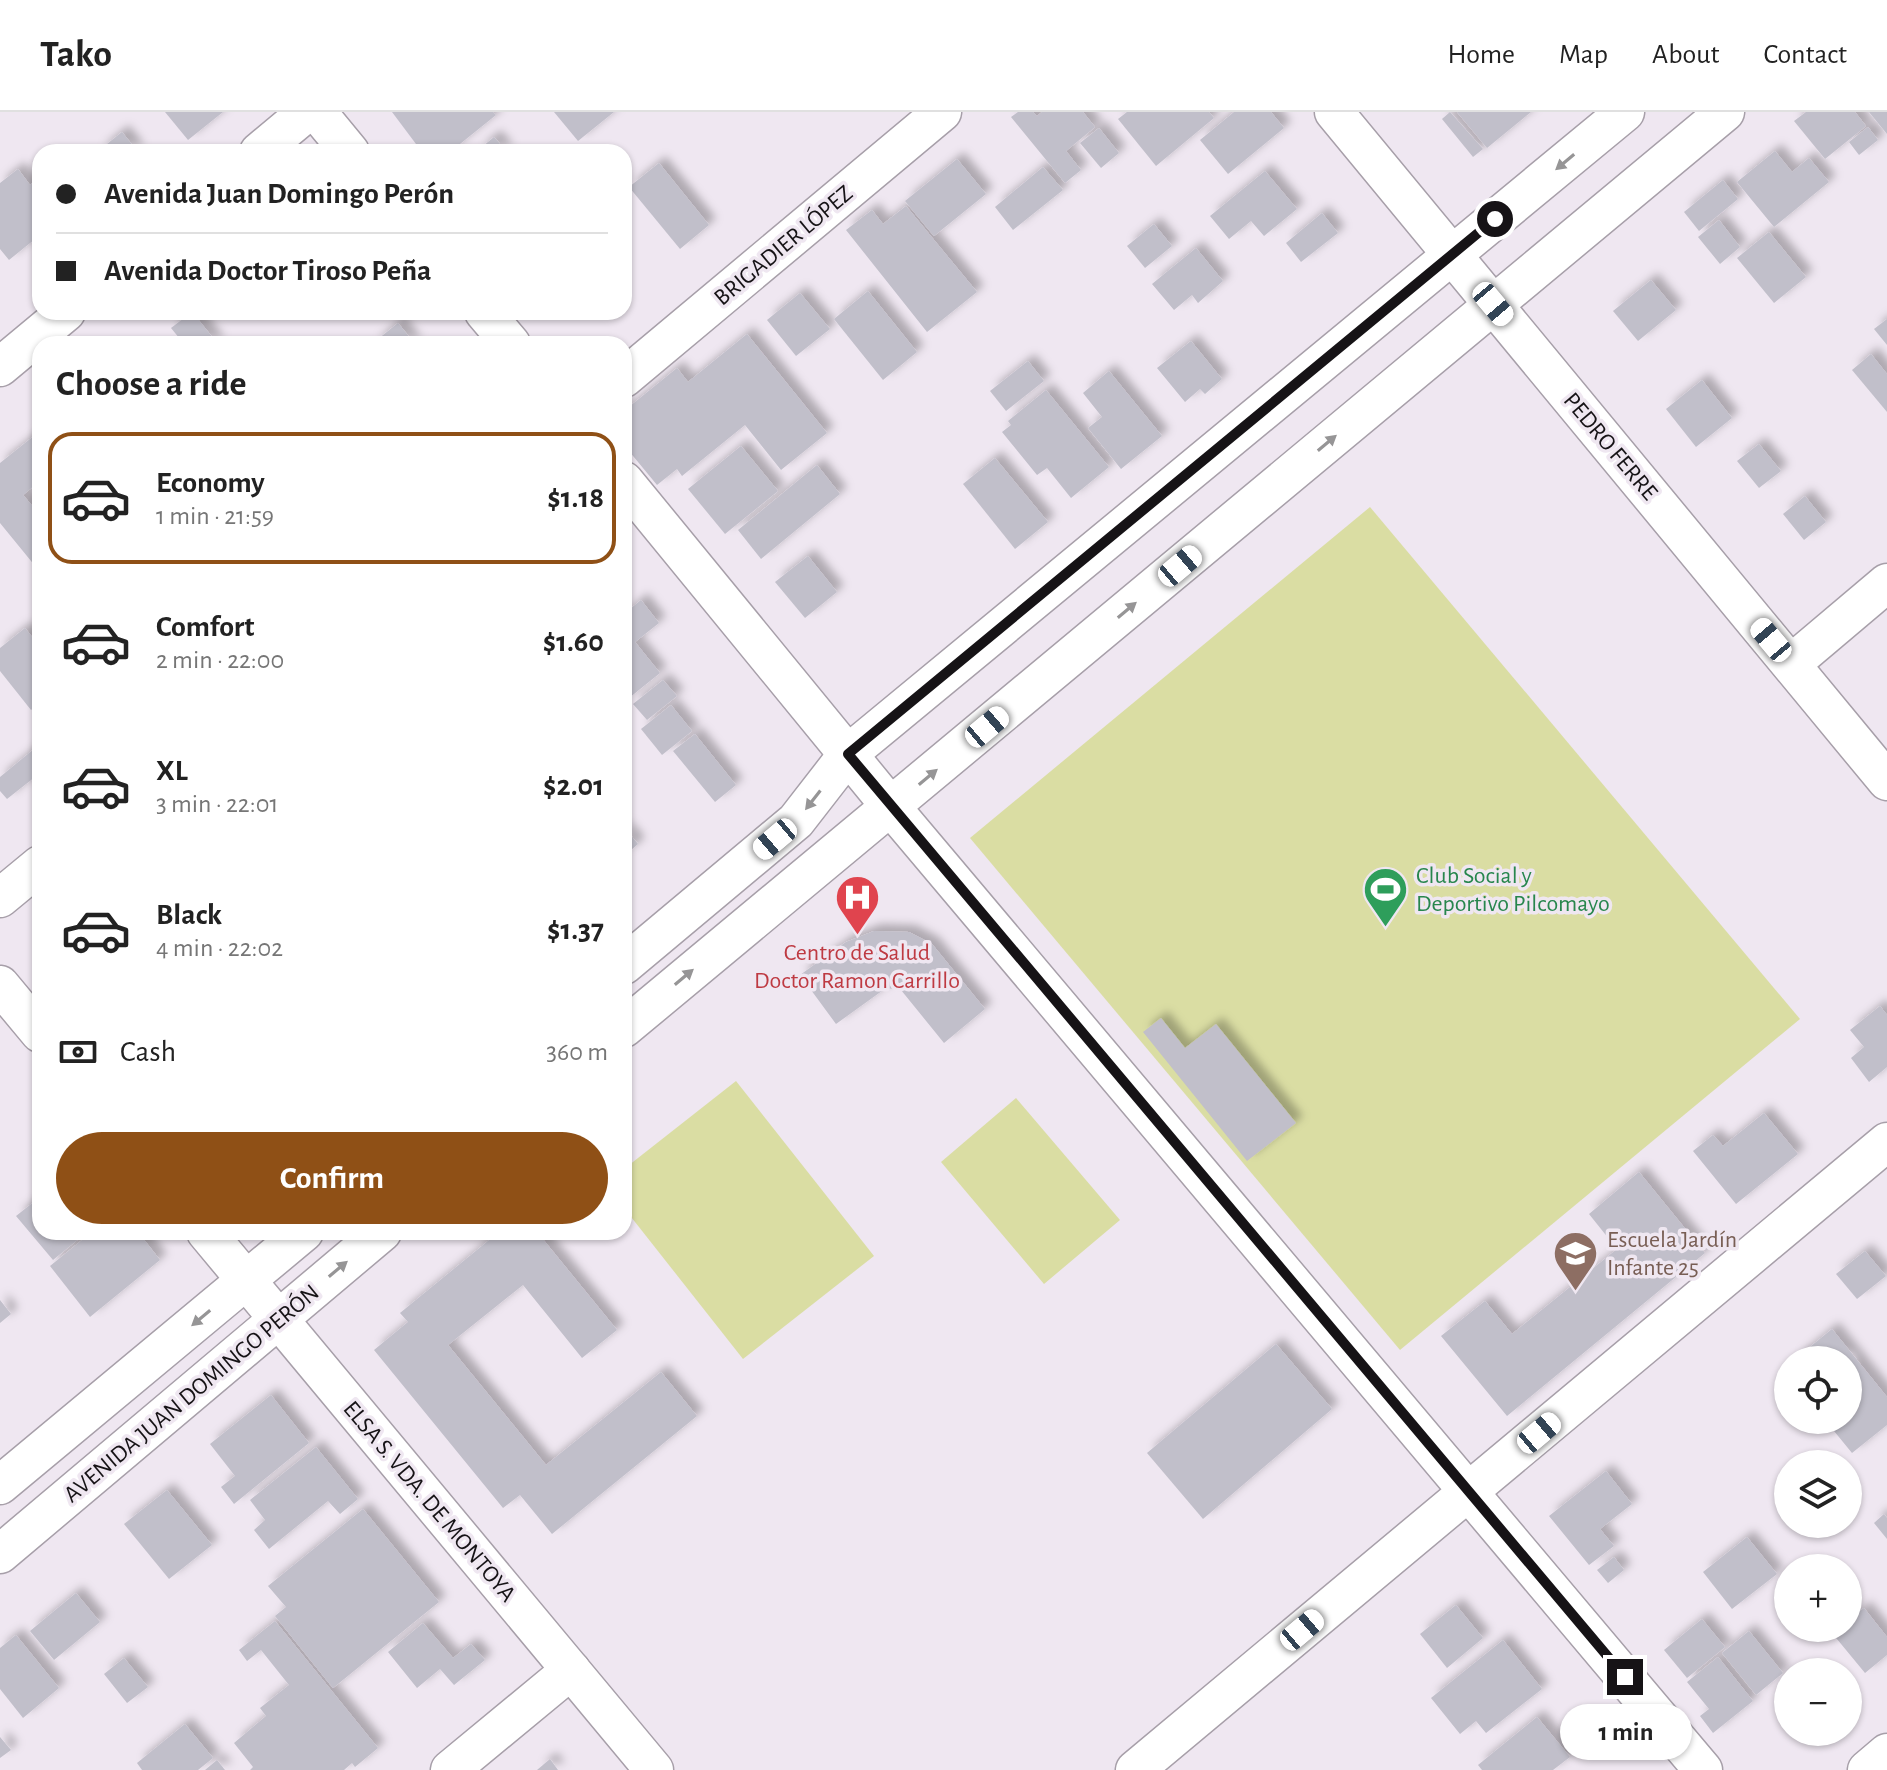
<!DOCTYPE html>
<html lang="en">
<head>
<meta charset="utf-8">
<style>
  body { margin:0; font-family:"Alegreya Sans",sans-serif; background:#f6f6f6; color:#222; height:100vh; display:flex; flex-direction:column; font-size:30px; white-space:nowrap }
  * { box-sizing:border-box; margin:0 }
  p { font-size:26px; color:#767676 }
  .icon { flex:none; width:44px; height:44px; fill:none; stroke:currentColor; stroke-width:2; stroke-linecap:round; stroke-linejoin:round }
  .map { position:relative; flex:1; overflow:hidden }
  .details { position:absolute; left:32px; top:224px; width:600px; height:904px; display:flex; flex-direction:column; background:#fff; border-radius:24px; box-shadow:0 2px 6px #0004 }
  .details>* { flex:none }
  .hud { position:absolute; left:32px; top:32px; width:600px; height:176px; border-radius:24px; box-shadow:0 2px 6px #0004; display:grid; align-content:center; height:176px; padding:0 24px; background:#fff }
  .tools { position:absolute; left:1774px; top:1234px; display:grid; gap:16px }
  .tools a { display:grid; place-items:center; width:88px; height:88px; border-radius:50%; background:#fff; box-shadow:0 2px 6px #0004; font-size:40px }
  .end { position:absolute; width:36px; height:36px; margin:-18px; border:10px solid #161316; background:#fff; box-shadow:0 0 0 4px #fff }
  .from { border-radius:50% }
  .bubble { position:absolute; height:56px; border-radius:28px; background:#fff; box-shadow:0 2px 6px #0004; font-size:26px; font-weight:700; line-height:56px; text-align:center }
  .car { position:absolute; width:24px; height:48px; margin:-24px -12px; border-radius:10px; box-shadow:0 0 6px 2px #0007; background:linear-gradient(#fff 24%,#345 0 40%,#fff 0 76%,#345 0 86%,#fff 0) }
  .hud b { display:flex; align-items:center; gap:28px; height:76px; font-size:30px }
  .hud b+b { border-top:2px solid #e0e0e0 }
  .hud i { width:20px; height:20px; background:#222 }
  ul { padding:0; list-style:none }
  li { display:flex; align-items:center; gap:24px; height:132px; margin:0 16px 12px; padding:0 8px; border:4px solid transparent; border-radius:24px }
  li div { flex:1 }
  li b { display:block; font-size:30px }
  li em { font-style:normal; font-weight:700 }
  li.selected { border-color:#8f5016 }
  li>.icon { width:72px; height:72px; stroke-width:1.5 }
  h2 { padding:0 24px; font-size:36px; line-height:96px }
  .pay { display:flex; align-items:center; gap:20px; height:88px; padding:0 24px; font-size:30px }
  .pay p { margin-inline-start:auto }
  .cta { display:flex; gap:16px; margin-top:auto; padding:16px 24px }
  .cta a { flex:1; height:92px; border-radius:48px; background:#8f5016; color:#fff; font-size:32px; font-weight:700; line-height:92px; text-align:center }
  header { display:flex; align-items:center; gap:48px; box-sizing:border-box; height:112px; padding:0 40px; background:#fff; border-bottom:2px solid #e0e0e0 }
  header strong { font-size:38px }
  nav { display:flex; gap:44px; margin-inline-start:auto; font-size:28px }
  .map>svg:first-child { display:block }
  .green { fill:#dadda3 }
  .building { fill:#c1bfca; filter:url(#shadow) }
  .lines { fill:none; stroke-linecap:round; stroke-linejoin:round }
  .minor-casing { stroke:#a79fa9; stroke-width:41 }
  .minor { stroke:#fff; stroke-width:38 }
  .oneway { fill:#969596 }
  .route { stroke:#161316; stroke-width:10 }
  .labels { text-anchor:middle; stroke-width:7; stroke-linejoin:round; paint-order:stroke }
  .street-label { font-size:24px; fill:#161316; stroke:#efe7f1 }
  .leisure-label { font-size:24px; fill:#27864d; stroke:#efe7f1; text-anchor:start }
  .health-label { font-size:24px; fill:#be3a42; stroke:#efe7f1 }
  .education-label { font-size:24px; fill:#785e54; stroke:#efe7f1; text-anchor:start }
</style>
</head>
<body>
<header>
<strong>Tako</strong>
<nav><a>Home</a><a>Map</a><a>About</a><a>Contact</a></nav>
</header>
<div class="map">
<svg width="1887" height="1658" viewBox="0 0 1887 1658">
  <defs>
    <filter id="shadow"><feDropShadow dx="7" dy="-7" stdDeviation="4" flood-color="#0004"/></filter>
  </defs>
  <rect width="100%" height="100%" fill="#efe7f1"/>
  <g class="green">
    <path d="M1370,395L1800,907L1400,1238L970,726Z"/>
    <path d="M736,969L874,1144L743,1247L624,1096V1057Z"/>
    <path d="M1016,986L1120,1108L1044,1172L941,1050Z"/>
  </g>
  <g class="building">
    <path d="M165,0H223L188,28Z"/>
    <path d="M392,0H493L496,3L450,40H422Z"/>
    <path d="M554,0H614L578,29Z"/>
    <path d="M1018,0H1033L1037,4L1042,0H1083L1095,15L1066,39L1081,58L1065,71L1011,5Z"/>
    <path d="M1127,0H1209L1214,6L1156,54L1118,7Z"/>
    <path d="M1234,0H1271L1284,16L1228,62L1200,28Z"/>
    <path d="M1450,0L1483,37L1473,45L1442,7Z"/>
    <path d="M1457,0H1531L1487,36Z"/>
    <path d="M1806,0H1855L1866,14L1825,47L1794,9Z"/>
    <path d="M1869,0H1887V22Z"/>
    <path d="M1868,15L1878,28L1859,43L1849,30Z"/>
    <path d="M1099,16L1119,41L1101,56L1080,31Z"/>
    <path d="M122,20L138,40H97Z"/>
    <path d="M494,25L507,40H476Z"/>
    <path d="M1775,39L1792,60L1809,46L1829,70L1774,115L1737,70Z"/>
    <path d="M957,47L986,82L934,124L905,89Z"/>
    <path d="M659,51L709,113L680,137L629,75Z"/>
    <path d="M1043,55L1063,78L1013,118L995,95Z"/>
    <path d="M18,57L30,73L40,64V123L9,148L0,137V71Z"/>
    <path d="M1265,59L1297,97L1264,124L1251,109L1229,127L1210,104Z"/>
    <path d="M1723,68L1738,87L1699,119L1684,100Z"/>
    <path d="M906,94L977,180L927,220L846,118L872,98L883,112Z"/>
    <path d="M1322,101L1338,121L1301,150L1286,131Z"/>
    <path d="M1719,108L1740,135L1720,152L1698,125Z"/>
    <path d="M1154,112L1172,134L1145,156L1127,134Z"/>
    <path d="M1769,120L1806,165L1774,191L1737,146Z"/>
    <path d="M1196,136L1223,169L1198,191L1192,183L1174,198L1152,172Z"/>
    <path d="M1651,168L1676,198L1638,229L1613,199Z"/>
    <path d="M868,179L917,240L883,268L834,207Z"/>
    <path d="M800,181L830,217L796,244L767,208Z"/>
    <path d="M192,200L218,232H184L171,216Z"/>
    <path d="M246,200H263L253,208Z"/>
    <path d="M1887,207V233L1874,217Z"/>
    <path d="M398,211L415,232H372Z"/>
    <path d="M747,222L827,321L781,358L745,313L682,364L677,357L657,373L624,333V299L677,256L688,270Z"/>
    <path d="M1191,229L1222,267L1205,282L1200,277L1185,290L1157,256Z"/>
    <path d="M1871,242L1887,262V300L1852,258Z"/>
    <path d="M1028,249L1044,269L1006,299L990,279Z"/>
    <path d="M1109,259L1162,324L1121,357L1088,316L1102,305L1083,281Z"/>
    <path d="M1702,268L1732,306L1696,335L1666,297Z"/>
    <path d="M1046,278L1109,355L1071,386L1047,356L1037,363L1002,320L1011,313L1008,309Z"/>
    <path d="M40,319V379L35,373L23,383L40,403V460L0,411V351Z"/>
    <path d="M1759,332L1781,359L1759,376L1737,349Z"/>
    <path d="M741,334L778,379L725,422L688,377Z"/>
    <path d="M995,346L1048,410L1015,437L963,372Z"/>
    <path d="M817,353L840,382L761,447L738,418Z"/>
    <path d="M1805,384L1826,410L1804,428L1783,402Z"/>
    <path d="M808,444L837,480L805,506L775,470Z"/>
    <path d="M641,488L659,511L635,530L660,561L624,590V502Z"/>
    <path d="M25,516L40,535V591L31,598L0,559V536Z"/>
    <path d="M663,568L677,584L647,608L633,592Z"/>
    <path d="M671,593L692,619L662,643L641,617Z"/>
    <path d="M695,622L736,673L715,690L673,639Z"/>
    <path d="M34,637L40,644V661L7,687L0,679V665Z"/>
    <path d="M624,715L638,732L624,744Z"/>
    <path d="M874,819L909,820L932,832L985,897L944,931L901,878L886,876L836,912L800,863L846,830Z"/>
    <path d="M1880,894L1887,903V955L1869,970L1851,946L1864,935L1850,918Z"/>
    <path d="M1161,906L1185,936L1216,912L1296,1011L1247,1049L1143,920Z"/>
    <path d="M1764,1001L1798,1042L1736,1092L1693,1039L1713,1023L1723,1034Z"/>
    <path d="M1639,1060L1705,1141L1507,1304L1441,1224L1485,1189L1512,1222L1617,1137L1589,1102Z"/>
    <path d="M40,1085V1120H87L53,1148L16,1104Z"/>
    <path d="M92,1120H138L160,1148L90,1205L50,1154Z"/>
    <path d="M499,1120H507L512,1126L519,1120H537L617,1218L582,1246L523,1173L448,1233L546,1353L661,1260L697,1304L552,1422L520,1383L503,1396L374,1238L408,1210L400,1201Z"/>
    <path d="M1865,1139L1886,1164L1857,1187L1836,1162Z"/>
    <path d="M0,1188L11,1202L0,1211Z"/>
    <path d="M1832,1217L1887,1285V1313L1852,1341L1825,1308H1848V1248H1794Z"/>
    <path d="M1276,1232L1332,1297L1203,1407L1147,1341Z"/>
    <path d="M271,1283L309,1331L234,1392L221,1375L235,1364L210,1332Z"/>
    <path d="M316,1335L358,1387L340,1402L328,1389L269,1437L254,1418L265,1408L250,1388Z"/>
    <path d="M1606,1359L1632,1392L1600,1417L1614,1434L1589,1453L1549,1404Z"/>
    <path d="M167,1378L212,1433L169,1467L124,1412Z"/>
    <path d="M363,1397L439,1490L333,1576L275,1504L286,1495L268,1474Z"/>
    <path d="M1884,1402L1887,1406V1427L1874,1411Z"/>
    <path d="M1747,1425L1777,1462L1732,1497L1703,1460Z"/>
    <path d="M1614,1445L1624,1458L1608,1471L1597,1458Z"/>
    <path d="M76,1481L100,1510L54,1548L30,1519Z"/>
    <path d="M1456,1493L1483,1526L1447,1556L1420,1522Z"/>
    <path d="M1864,1496L1887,1525V1543L1865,1561L1832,1521L1839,1516H1848V1508Z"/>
    <path d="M1702,1507L1725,1535L1687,1566L1664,1538Z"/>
    <path d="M275,1509L378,1636L355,1655L352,1651L344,1658H250L253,1655L234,1631L266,1604L260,1596L289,1573L261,1538L247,1549L239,1538Z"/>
    <path d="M423,1511L453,1546L471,1532L485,1548L454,1573L440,1557L417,1576L388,1540Z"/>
    <path d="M1749,1519L1783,1561L1756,1583L1722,1541Z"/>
    <path d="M16,1523L59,1576L23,1606L0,1577V1536Z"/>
    <path d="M1503,1528L1542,1577L1486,1621L1476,1609L1460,1622L1431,1586Z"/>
    <path d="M1718,1545L1753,1589L1713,1621L1700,1604L1709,1597L1687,1570Z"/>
    <path d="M124,1546L148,1575L127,1591L104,1562Z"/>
    <path d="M1537,1605L1570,1645L1553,1658H1482L1478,1653Z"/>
    <path d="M185,1612L213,1646L198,1658H142L137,1651Z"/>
    <path d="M0,1625L11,1638L0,1646Z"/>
    <path d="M550,1647L558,1658H537Z"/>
    <path d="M217,1648L225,1658H205Z"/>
  </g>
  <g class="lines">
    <defs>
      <g id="minor">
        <path d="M317,0L350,40"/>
        <path d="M1334,0L1887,669"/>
        <path d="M259,40L307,0"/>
        <path d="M484,200L511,232"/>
        <path d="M0,255L66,200"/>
        <path d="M624,266L942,0"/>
        <path d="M624,369L891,695L1703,1658"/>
        <path d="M1791,552L1887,471"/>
        <path d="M0,786L40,753"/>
        <path d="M624,853L796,709L848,642L1625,0"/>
        <path d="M0,873L40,921"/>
        <path d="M624,916L1725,0"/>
        <path d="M206,1120L654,1658"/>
        <path d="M0,1373L304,1120"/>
        <path d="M0,1442L382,1120"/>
        <path d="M450,1658L571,1558"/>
        <path d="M1135,1658L1887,1030"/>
        <path d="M1867,1658L1887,1641"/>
      </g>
    </defs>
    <use href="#minor" class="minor-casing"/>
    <use href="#minor" class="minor"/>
  </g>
  <defs><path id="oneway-solid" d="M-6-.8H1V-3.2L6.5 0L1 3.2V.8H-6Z" transform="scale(2)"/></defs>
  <g class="oneway">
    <use href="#oneway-solid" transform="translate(1565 50) rotate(140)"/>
    <use href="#oneway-solid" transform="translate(1327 331) rotate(-40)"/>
    <use href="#oneway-solid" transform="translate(1127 498) rotate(-40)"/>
    <use href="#oneway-solid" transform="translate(928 665) rotate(-40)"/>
    <use href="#oneway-solid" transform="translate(813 688) rotate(128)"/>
    <use href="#oneway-solid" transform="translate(684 865) rotate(-40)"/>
    <use href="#oneway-solid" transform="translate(338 1157) rotate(-40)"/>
    <use href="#oneway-solid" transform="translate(201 1206) rotate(140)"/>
  </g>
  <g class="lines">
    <path class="route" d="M1495,107L848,642L1625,1565"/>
  </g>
  <defs>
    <symbol id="stadium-pin" viewBox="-11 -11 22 30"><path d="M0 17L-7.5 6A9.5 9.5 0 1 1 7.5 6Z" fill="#2e9e5b" stroke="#efe7f1"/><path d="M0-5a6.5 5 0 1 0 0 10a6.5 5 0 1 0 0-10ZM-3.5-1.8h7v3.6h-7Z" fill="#fff"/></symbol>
    <symbol id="hospital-pin" viewBox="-11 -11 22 30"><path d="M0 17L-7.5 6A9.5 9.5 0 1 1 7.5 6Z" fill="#e0444e" stroke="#efe7f1"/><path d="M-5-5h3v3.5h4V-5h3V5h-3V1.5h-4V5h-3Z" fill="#fff"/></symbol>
    <symbol id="school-pin" viewBox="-11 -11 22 30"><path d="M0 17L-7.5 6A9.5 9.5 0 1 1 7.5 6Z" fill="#8d6e63" stroke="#efe7f1"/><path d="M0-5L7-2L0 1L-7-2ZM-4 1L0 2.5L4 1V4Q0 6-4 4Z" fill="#fff"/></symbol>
  </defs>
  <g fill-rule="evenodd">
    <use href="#stadium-pin" x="1360" y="752" width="51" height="69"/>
    <use href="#hospital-pin" x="832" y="760" width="51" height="69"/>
    <use href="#school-pin" x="1550" y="1116" width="51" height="69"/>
  </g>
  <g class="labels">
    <g class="street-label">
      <text transform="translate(783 133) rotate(-40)" y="8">BRIGADIER LÓPEZ</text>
      <text transform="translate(1611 334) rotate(50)" y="8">PEDRO FERRE</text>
      <text transform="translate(191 1281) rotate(-40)" y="8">AVENIDA JUAN DOMINGO PERÓN</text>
      <text transform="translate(430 1389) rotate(50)" y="8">ELSA S. VDA. DE MONTOYA</text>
    </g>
    <g class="leisure-label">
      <text x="1416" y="771">Club Social y<tspan x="1416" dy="28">Deportivo Pilcomayo</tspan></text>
    </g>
    <g class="health-label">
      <text x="857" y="848">Centro de Salud<tspan x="857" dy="28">Doctor Ramon Carrillo</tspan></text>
    </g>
    <g class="education-label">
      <text x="1607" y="1135">Escuela Jardín<tspan x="1607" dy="28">Infante 25</tspan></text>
    </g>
  </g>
</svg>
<div class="tools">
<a><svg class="icon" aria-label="locate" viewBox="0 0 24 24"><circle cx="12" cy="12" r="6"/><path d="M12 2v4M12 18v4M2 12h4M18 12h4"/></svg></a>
<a><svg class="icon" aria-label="layers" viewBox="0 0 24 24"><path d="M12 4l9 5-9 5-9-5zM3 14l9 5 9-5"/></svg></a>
<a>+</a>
<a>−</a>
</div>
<i class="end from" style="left:1495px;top:107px"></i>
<i class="end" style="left:1625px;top:1565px"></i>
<div class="bubble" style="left:1560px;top:1592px;width:132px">1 min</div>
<i class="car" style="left:1493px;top:192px;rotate:140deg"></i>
<i class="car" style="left:1180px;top:454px;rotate:50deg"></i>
<i class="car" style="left:1771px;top:528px;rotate:320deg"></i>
<i class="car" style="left:987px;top:615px;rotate:50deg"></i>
<i class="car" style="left:775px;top:727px;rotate:230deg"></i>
<i class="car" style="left:1539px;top:1321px;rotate:50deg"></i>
<i class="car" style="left:1302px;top:1518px;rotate:50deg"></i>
<div class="hud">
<b><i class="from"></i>Avenida Juan Domingo Perón</b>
<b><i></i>Avenida Doctor Tiroso Peña</b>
</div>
<section class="details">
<h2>Choose a ride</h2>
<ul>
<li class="selected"><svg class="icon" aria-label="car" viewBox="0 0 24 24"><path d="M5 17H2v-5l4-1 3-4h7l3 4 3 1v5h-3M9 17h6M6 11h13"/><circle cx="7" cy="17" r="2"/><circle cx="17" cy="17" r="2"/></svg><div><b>Economy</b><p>1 min · 21:59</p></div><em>$1.18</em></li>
<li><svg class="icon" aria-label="car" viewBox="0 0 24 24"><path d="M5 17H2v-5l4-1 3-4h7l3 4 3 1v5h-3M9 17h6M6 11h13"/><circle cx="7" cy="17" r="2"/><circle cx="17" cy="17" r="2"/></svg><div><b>Comfort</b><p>2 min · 22:00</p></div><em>$1.60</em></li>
<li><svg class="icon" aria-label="car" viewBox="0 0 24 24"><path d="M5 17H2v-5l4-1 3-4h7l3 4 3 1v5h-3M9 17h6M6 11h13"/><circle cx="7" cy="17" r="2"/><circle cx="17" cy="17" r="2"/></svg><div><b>XL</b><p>3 min · 22:01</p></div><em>$2.01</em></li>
<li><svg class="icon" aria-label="car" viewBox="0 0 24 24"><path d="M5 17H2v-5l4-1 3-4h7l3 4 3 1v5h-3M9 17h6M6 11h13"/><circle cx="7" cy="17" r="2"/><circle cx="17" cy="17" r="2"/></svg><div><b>Black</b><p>4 min · 22:02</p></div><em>$1.37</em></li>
</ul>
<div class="pay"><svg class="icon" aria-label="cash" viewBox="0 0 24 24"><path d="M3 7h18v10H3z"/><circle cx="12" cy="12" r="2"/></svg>Cash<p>360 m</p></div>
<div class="cta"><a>Confirm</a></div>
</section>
</div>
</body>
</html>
